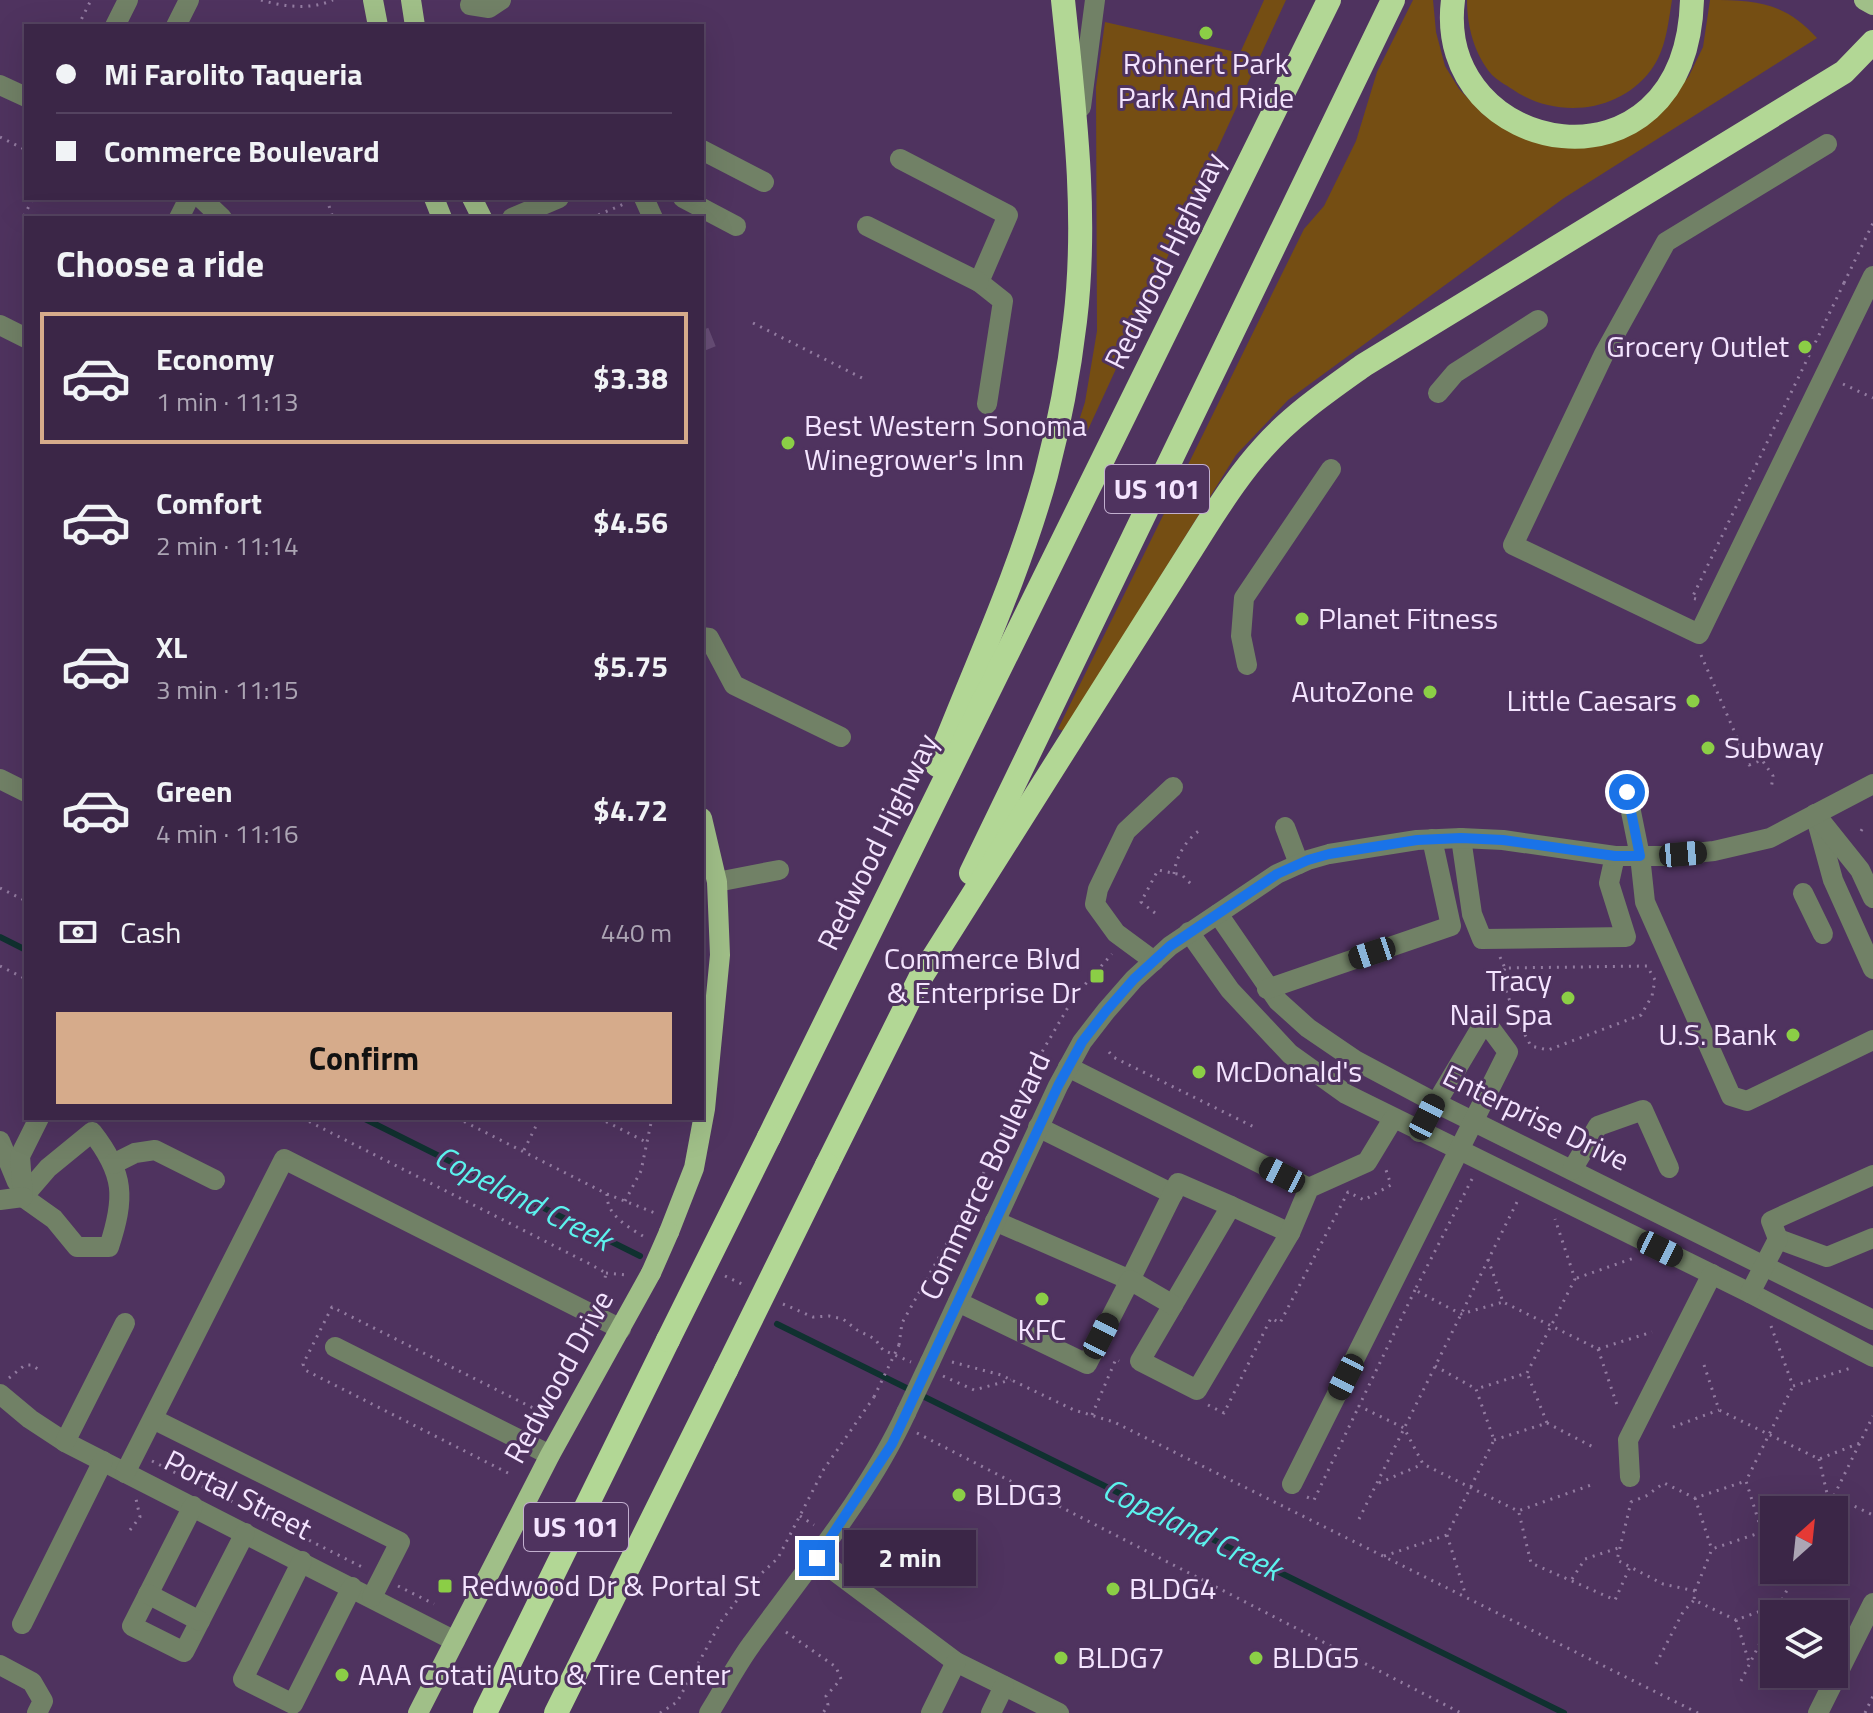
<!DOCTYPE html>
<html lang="en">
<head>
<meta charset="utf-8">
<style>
  body { margin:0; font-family:"Titillium Web",sans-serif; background:#422e4e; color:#f1f3f6; height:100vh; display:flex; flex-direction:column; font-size:30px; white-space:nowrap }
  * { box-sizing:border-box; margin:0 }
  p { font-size:26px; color:#aca5b4 }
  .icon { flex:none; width:44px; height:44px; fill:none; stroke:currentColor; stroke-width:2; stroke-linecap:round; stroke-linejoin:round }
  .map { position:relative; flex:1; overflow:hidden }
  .drawer { position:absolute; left:24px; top:216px; width:680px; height:904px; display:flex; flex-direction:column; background:#3b2647; border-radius:0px; box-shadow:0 8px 32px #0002,0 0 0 2px #544360 }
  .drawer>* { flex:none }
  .guide { position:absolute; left:24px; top:24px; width:680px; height:176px; border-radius:0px; box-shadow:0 8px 32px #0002,0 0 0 2px #544360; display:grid; align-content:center; height:176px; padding:0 32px; background:#3b2647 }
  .needle { width:52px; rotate:27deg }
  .buttons { position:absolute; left:1760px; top:1496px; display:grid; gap:16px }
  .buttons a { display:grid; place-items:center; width:88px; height:88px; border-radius:0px; background:#3b2647; box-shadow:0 8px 32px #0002,0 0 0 2px #544360; font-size:40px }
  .end { position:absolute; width:36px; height:36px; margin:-18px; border:10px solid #1a73e8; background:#fff; box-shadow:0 0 0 4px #fff }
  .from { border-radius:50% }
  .bubble { position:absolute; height:56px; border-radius:0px; background:#3b2647; box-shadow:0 8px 32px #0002,0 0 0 2px #544360; font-size:26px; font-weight:700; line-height:56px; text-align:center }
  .car { position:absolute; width:24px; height:48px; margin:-24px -12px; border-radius:10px; box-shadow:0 0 6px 2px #0007; background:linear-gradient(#222 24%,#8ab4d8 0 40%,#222 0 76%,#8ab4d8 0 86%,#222 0) }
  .guide b { display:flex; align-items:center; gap:28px; height:76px; font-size:30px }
  .guide b+b { border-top:2px solid #544360 }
  .guide i { width:20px; height:20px; background:#f1f3f6 }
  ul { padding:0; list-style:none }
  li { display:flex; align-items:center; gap:24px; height:132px; margin:0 16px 12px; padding:0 16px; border:4px solid transparent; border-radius:0px }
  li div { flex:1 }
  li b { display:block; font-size:30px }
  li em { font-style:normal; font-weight:700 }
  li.active { border-color:#d6ab8b }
  li>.icon { width:72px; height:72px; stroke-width:1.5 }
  h2 { padding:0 32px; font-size:36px; line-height:96px }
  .pay { display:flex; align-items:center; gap:20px; height:88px; padding:0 32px; font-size:30px }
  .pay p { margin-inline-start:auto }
  .action { display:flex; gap:16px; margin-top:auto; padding:16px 32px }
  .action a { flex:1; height:92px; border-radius:0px; background:#d6ab8b; color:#111; font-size:32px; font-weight:700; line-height:92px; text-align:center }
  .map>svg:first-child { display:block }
  .green { fill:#754e13 }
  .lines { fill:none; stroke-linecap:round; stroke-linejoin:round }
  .stream { stroke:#103130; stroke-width:6 }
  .minor-tunnel { stroke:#684e77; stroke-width:20; stroke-dasharray:20 10; stroke-linecap:butt }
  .path { stroke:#937ca1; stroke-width:3; stroke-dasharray:2 6; stroke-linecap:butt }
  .minor { stroke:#718166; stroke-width:20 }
  .major { stroke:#a0bf88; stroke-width:20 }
  .highway { stroke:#b2d795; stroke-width:24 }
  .path-bridge { stroke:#937ca1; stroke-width:3; stroke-dasharray:2 6; stroke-linecap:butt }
  .minor-bridge { stroke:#718166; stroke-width:20 }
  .major-bridge { stroke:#a0bf88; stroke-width:20 }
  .highway-bridge { stroke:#b2d795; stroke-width:24 }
  .route { stroke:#1a73e8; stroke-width:10 }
  .poi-dot { fill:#8bce46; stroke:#4f335f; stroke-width:3 }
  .labels { text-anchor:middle; stroke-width:6; stroke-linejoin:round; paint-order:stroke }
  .shield { fill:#4f335f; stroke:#c2afcf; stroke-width:2 }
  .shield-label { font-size:28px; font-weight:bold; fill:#f4e4ff }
  .poi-label { font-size:30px; fill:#f4e4ff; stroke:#4f335f; text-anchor:start }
  .street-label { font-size:30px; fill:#f4e4ff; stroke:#4f335f }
  .water-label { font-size:32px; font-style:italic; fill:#5cf2ed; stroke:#4f335f }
</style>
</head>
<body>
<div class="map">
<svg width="1873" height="1713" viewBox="0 0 1873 1713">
  <rect width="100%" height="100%" fill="#4f335f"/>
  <g class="green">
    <path d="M1264,0H1286L1086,434L1076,430L1085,402L1097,331L1096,87L1105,22L1240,53Z"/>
    <path d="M1413,0H1433L1436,32L1445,66L1459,89L1484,115L1510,131L1547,142L1662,110L1689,76L1703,47L1710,0C1755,0 1785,2 1817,38L1564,198L1288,400L1236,455L1064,731L1058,729L1304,229L1324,206L1356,141L1377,72Z"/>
    <path d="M1467,0H1672C1668,24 1666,50 1651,70C1618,114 1555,119 1512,89C1506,85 1497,80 1492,75C1474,54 1467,26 1467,0Z"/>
  </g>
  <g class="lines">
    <g class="stream">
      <path d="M0,937L26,950"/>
      <path d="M363,1118L640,1256"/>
      <path d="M777,1324L1564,1713"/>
    </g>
    <path class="minor-tunnel" d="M702,341L712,337"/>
    <g class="path">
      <path d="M261,0C284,7 311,10 333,0"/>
      <path d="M78,26L91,0"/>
      <path d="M0,137L26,150"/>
      <path d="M329,206L333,218"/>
      <path d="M24,216L33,198"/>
      <path d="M591,218L624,204"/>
      <path d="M1844,283L1873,223"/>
      <path d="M753,323L866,380"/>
      <path d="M1843,384L1873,398"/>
      <path d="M1696,599L1692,598L1844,283L1846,285"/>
      <path d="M1701,655L1749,765L1762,760L1773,776L1771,790"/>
      <path d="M1861,831L1864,826"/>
      <path d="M1174,874C1176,856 1186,840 1200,830"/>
      <path d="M0,888L26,901"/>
      <path d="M1155,913L1141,902L1158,870L1182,875L1192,885"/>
      <path d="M1500,957L1505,968L1647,966L1655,980L1652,996L1641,1015L1548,1050L1531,1046L1518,1022L1501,978L1505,968"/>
      <path d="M0,966L26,979"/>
      <path d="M1109,1052L1113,1057L1256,1128"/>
      <path d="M302,1118L588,1263L606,1273L604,1283"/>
      <path d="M457,1118L607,1194L655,1213"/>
      <path d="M599,1118L646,1142"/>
      <path d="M524,1150L540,1118"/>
      <path d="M1472,1179L1415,1290L1461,1314L1503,1302"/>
      <path d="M607,1194C606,1216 630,1228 646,1238"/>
      <path d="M625,1201L641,1171L652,1118"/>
      <path d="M1488,1259L1503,1302L1598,1349L1652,1332"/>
      <path d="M606,1273L626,1275"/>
      <path d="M725,1276L744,1285"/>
      <path d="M1577,1278L1634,1258"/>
      <path d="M1415,1290L1359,1406L1404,1428L1423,1464L1518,1511L1591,1485"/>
      <path d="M783,1304L813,1317L829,1316L843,1319L857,1330L875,1339L883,1350L911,1362"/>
      <path d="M1771,1326L1793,1386L1851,1368"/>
      <path d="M899,1345L902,1323L970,1202L1035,1064L1074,997L1112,954"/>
      <path d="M1598,1349L1617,1405"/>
      <path d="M952,1362L1001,1375L1074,1410L1114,1422L1698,1713"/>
      <path d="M1704,1365L1719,1410L1819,1459L1860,1443"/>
      <path d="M1435,1366L1476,1389"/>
      <path d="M943,1376L974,1390L1011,1380"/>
      <path d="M9,1378L25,1365H32L42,1372"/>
      <path d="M1208,1405L1224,1413L1271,1318L1280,1323L1348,1192L1364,1200L1391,1185L1386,1170"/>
      <path d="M1092,1415L1116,1359L1119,1361"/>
      <path d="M1547,1423L1593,1447"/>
      <path d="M1673,1427L1719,1410"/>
      <path d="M917,1433L1461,1713"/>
      <path d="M1494,1440L1547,1423L1527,1373"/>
      <path d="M1819,1459L1829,1502"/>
      <path d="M152,1461L366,1569"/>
      <path d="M508,1473L305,1370L303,1364L332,1307L539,1411"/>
      <path d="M1379,1483L1423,1464"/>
      <path d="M1833,1496L1873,1515"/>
      <path d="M1307,1497L1314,1500L1359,1406"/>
      <path d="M1695,1498L1711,1547"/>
      <path d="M1827,1510L1873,1416"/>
      <path d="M1519,1513L1531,1563L1615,1600L1630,1567"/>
      <path d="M800,1516L814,1525"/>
      <path d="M1359,1519L1518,1200"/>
      <path d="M130,1530L140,1517L136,1499"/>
      <path d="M1762,1532L1712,1549L1695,1591L1694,1600L1736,1620L1780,1604"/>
      <path d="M1447,1535L1466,1596"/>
      <path d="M1774,1538L1762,1532L1746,1481L1793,1386"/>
      <path d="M1384,1556L1447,1535L1494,1440L1476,1389L1527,1373L1575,1279L1555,1219"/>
      <path d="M1572,1579L1585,1559L1621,1547"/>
      <path d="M398,1586L434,1604"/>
      <path d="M1695,1591L1663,1584L1617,1560L1631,1502L1646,1496L1664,1483L1695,1498L1746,1481"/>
      <path d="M1777,1609L1787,1614"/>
      <path d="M1775,1614L1797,1570"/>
      <path d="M1736,1620L1749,1662"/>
      <path d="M786,1632L836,1667L841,1679L826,1696L828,1705L823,1713"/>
      <path d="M1656,1664L1683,1612L1694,1600"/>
      <path d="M1741,1681L1774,1615"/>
      <path d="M660,1713L677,1702L722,1620L748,1586L778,1558L824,1469L874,1397"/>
      <path d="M1865,1713L1873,1696"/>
    </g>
    <g class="minor">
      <path d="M470,5L489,8L501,0"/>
      <path d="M115,26L128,0"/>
      <path d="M176,26L189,0"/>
      <path d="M0,85L26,97"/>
      <path d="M1081,107L1095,0"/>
      <path d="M1827,144L1666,242L1604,354L1513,545L1699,634L1873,276"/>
      <path d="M702,150L764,182"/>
      <path d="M900,159L1008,215L979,282L1003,301L987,404"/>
      <path d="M201,198L222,218"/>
      <path d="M644,198L653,218"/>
      <path d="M683,198L736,226"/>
      <path d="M179,218L189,198"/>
      <path d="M512,218L559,198"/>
      <path d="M867,226L979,282"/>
      <path d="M0,325L26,338"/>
      <path d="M1438,393L1455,373L1538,320"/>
      <path d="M702,637L709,638L734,685L841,737"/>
      <path d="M1247,665L1241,636L1244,598L1331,469"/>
      <path d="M0,779L26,792"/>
      <path d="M1627,792L1640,856L1645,902L1731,1096L1747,1101L1873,1040"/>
      <path d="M1815,814L1833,880L1873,969"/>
      <path d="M1820,820L1860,870L1873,898"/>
      <path d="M1285,827L1299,864"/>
      <path d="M1461,838L1472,914L1482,939L1626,937L1609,883L1615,856"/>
      <path d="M717,882L779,870"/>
      <path d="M1803,893L1823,934"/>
      <path d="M1218,914L1278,1001L1308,1028L1355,1060L1434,1102L1873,1320"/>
      <path d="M1189,932L1230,990L1290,1054L1346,1094L1750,1293L1873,1357"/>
      <path d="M1154,961L1116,933L1095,904L1098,889L1126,831L1173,787"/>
      <path d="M1267,989L1451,926L1432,839"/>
      <path d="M1068,1067L1309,1188"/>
      <path d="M1038,1127L1173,1194"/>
      <path d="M92,1132C125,1174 125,1198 109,1247H77L54,1219L23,1197L48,1168Z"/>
      <path d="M0,1141L17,1182"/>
      <path d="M113,1164L135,1153L155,1150L215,1180"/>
      <path d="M1572,1170L1598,1126L1643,1110L1669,1168"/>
      <path d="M23,1197L20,1156L39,1118"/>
      <path d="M0,1200L23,1197"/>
      <path d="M1231,1206L1290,1233"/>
      <path d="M995,1221L1130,1280L1178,1183L1231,1206L1140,1361L1197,1390L1290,1233L1309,1188L1367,1162L1393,1119"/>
      <path d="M1778,1239L1827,1257L1873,1238"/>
      <path d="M1750,1293L1778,1239L1771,1221L1873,1175"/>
      <path d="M958,1302L1087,1364L1130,1280L1173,1305"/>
      <path d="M335,1347L550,1455"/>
      <path d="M930,1362L1058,1086L1082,1042L1106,1011L1134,979L1170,946L1277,874L1308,860L1329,854L1417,840L1461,838L1503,840L1615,856H1666L1714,851L1770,838L1873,784"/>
      <path d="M0,1394L30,1419L65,1442L455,1641"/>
      <path d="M153,1419L400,1542L372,1597"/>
      <path d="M65,1442L125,1323"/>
      <path d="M125,1473L284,1159L621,1329"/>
      <path d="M1630,1477L1628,1440L1712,1274"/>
      <path d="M1292,1484L1508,1052L1485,1021L1419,1132"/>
      <path d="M193,1506L132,1626L184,1652L245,1533"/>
      <path d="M817,1558L956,1662L1059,1713"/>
      <path d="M302,1561L243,1679L293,1704L352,1587"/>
      <path d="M148,1594L200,1621"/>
      <path d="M22,1624L103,1461"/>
      <path d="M0,1665L32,1682L43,1701L37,1713"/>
      <path d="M709,1713C723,1691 735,1667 751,1645C805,1570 867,1497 906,1413"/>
      <path d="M931,1713L956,1662"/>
      <path d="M991,1713L1004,1686"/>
      <path d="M1818,1713L1873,1603"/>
    </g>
    <g class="major">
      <path d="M373,0L378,26"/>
      <path d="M411,0L415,26"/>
      <path d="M1864,0L1873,5"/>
      <path d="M434,198L442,218"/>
      <path d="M472,198L482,218"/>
      <path d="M669,1232L694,1168L705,1109L720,955L717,882L702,818"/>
      <path d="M418,1713L550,1455L651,1273"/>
    </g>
    <g class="highway">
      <path d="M1453,0C1433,158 1686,205 1692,0"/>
      <path d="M937,765C974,670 1019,574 1046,475C1059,425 1069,372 1075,321C1088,214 1074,106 1063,0"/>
      <path d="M971,873L1393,0"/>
      <path d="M921,977L1208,523C1225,497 1242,471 1263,448C1291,416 1329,390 1364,365L1844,72L1873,42"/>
      <path d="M769,1137L1329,0"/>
      <path d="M827,1165L927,964"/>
      <path d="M485,1713L668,1340"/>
      <path d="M556,1713L726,1370"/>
    </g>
    <path class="path-bridge" d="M874,1397L899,1345"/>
    <path class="minor-bridge" d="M906,1413L930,1362"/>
    <path class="major-bridge" d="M651,1273L669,1232"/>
    <g class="highway-bridge">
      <path d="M668,1340L769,1137"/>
      <path d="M726,1370L827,1165"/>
    </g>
  </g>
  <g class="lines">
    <path class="route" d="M817,1558L892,1444L1058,1086L1082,1042L1106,1011L1134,979L1170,946L1277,874L1308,860L1329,854L1417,840L1461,838L1503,840L1615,856H1640L1627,792"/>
  </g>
  <g class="poi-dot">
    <circle cx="1206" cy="33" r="8"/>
    <circle cx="1805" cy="347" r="8"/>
    <circle cx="788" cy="443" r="8"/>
    <circle cx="1302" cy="619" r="8"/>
    <circle cx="1430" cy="692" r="8"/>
    <circle cx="1693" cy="701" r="8"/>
    <circle cx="1708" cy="748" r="8"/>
    <rect x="1089" y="968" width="16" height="16" rx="4"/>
    <circle cx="1568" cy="998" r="8"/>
    <circle cx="1793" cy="1035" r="8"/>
    <circle cx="1199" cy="1072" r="8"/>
    <circle cx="1042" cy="1299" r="8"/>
    <circle cx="959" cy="1495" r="8"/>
    <rect x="437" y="1578" width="16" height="16" rx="4"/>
    <circle cx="1113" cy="1589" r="8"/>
    <circle cx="1061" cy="1658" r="8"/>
    <circle cx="1256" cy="1658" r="8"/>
    <circle cx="342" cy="1675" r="8"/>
  </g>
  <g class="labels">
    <g class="shield">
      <rect x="1105" y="465" width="104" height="48" rx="6"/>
      <rect x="524" y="1503" width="104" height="48" rx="6"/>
    </g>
    <g class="shield-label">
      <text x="1157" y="499">US 101</text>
      <text x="576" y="1537">US 101</text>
    </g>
    <g class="poi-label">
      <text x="1206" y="74" text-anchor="middle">Rohnert Park<tspan x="1206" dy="34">Park And Ride</tspan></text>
      <text x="1789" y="357" text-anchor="end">Grocery Outlet</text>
      <text x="804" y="436">Best Western Sonoma<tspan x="804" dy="34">Winegrower's Inn</tspan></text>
      <text x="1318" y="629">Planet Fitness</text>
      <text x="1414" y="702" text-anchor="end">AutoZone</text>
      <text x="1677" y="711" text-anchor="end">Little Caesars</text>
      <text x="1724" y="758">Subway</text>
      <text x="1081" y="969" text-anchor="end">Commerce Blvd<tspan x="1081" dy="34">&amp; Enterprise Dr</tspan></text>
      <text x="1552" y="991" text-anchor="end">Tracy<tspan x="1552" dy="34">Nail Spa</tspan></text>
      <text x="1777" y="1045" text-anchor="end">U.S. Bank</text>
      <text x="1215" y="1082">McDonald's</text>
      <text x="1042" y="1340" text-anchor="middle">KFC</text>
      <text x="975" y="1505">BLDG3</text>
      <text x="461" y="1596">Redwood Dr &amp; Portal St</text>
      <text x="1129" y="1599">BLDG4</text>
      <text x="1077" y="1668">BLDG7</text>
      <text x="1272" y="1668">BLDG5</text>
      <text x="358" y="1685">AAA Cotati Auto &amp; Tire Center</text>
    </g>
    <g class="street-label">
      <text transform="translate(1165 261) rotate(-64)" y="10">Redwood Highway</text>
      <text transform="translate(878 842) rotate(-64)" y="10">Redwood Highway</text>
      <text transform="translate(1536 1118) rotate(26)" y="10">Enterprise Drive</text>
      <text transform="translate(985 1176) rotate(-65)" y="10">Commerce Boulevard</text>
      <text transform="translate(559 1377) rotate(-61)" y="10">Redwood Drive</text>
      <text transform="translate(238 1495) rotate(27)" y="10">Portal Street</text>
    </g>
    <g class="water-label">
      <text transform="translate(523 1198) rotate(27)" y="11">Copeland Creek</text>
      <text transform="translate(1192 1529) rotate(26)" y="11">Copeland Creek</text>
    </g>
  </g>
</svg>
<div class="buttons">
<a><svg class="needle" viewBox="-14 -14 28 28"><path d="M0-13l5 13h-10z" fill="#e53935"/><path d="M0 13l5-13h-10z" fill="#aca5b4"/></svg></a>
<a><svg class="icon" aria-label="layers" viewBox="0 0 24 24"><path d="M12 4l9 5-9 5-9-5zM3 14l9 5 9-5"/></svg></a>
</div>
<i class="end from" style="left:1627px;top:792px"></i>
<i class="end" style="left:817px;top:1558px"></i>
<div class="bubble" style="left:844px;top:1530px;width:132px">2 min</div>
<i class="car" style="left:1683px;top:854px;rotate:85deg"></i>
<i class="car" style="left:1372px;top:953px;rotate:252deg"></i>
<i class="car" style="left:1427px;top:1117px;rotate:27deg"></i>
<i class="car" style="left:1282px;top:1175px;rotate:297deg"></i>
<i class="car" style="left:1660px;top:1249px;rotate:116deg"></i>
<i class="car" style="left:1101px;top:1336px;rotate:27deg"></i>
<i class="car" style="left:1346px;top:1377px;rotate:207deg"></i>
<div class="guide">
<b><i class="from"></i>Mi Farolito Taqueria</b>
<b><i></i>Commerce Boulevard</b>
</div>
<section class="drawer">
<h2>Choose a ride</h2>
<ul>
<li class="active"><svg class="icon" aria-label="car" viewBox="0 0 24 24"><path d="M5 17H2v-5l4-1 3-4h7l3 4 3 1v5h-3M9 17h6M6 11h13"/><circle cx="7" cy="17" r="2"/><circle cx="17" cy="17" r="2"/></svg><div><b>Economy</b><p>1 min · 11:13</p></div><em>$3.38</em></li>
<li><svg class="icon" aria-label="car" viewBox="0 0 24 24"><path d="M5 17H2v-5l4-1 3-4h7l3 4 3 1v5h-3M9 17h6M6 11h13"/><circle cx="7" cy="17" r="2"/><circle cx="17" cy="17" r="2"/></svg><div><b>Comfort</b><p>2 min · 11:14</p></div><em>$4.56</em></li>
<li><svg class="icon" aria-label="car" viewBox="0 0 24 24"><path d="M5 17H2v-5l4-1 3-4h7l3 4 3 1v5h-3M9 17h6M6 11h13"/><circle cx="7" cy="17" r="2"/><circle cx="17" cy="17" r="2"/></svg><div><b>XL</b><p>3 min · 11:15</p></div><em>$5.75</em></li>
<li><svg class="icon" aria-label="car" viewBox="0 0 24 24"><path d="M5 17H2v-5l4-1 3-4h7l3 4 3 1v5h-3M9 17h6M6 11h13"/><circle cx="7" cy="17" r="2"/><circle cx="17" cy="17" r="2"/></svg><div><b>Green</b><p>4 min · 11:16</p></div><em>$4.72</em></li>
</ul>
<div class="pay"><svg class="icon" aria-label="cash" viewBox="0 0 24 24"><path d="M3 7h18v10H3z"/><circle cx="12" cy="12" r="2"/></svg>Cash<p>440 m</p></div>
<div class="action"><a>Confirm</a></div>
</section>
</div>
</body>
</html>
